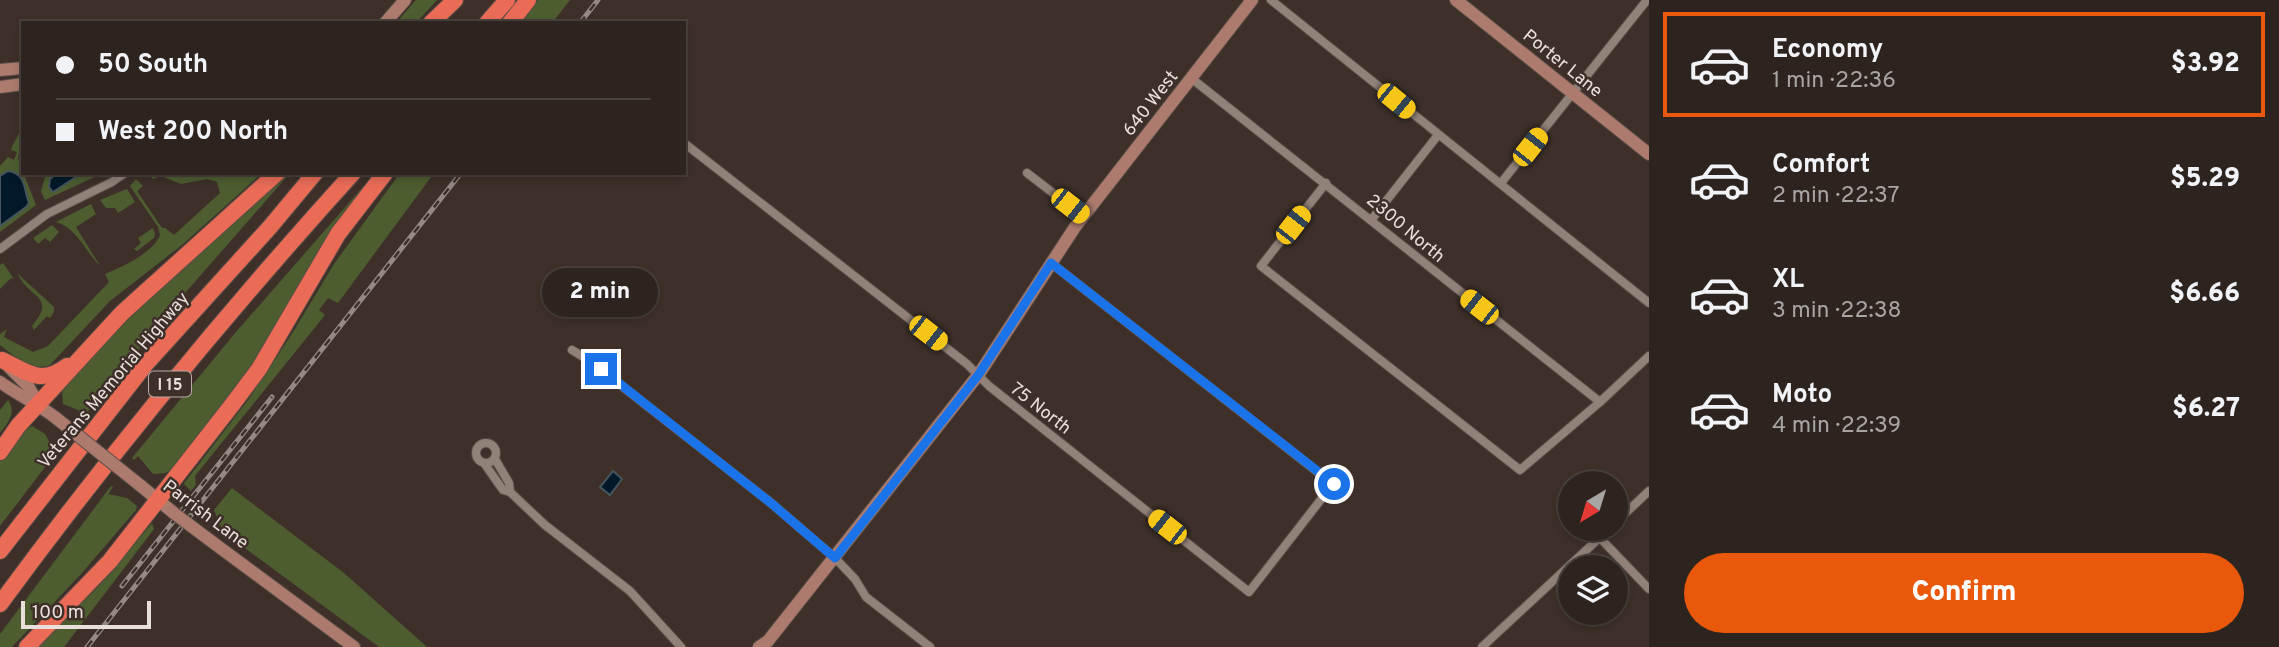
<!DOCTYPE html>
<html lang="en">
<head>
<meta charset="utf-8">
<style>
  body { margin:0; font-family:Overpass,sans-serif; background:#3a302c; color:#f1f3f6; height:100vh; display:flex; flex-direction:column; font-size:26px; white-space:nowrap }
  * { box-sizing:border-box; margin:0 }
  p { font-size:23px; color:#a7a4a4 }
  .icon { flex:none; width:38px; height:38px; fill:none; stroke:currentColor; stroke-width:2; stroke-linecap:round; stroke-linejoin:round }
  .map { position:relative; flex:1; overflow:hidden }
  .side { display:flex; flex-direction:column; background:#2e241f; width:630px }
  .side>* { flex:none }
  .guide { position:absolute; left:21px; top:21px; width:665px; height:154px; border-radius:0px; box-shadow:0 4px 10px #0003,0 0 0 2px #49413d; display:grid; align-content:center; height:154px; padding:0 35px; background:#2e241f }
  .needle { width:46px; rotate:218deg }
  .tools { position:absolute; left:1558px; top:471px; display:grid; gap:14px }
  .tools a { display:grid; place-items:center; width:70px; height:70px; border-radius:50%; background:#2e241f; box-shadow:0 4px 10px #0003,0 0 0 2px #49413d; font-size:35px }
  .scale { position:absolute; left:21px; bottom:18px; width:130px; box-sizing:border-box; padding-left:7px; border:4px solid #e9e0db; border-top:0; font-size:19px; line-height:24px; white-space:nowrap; color:#e9e0db; -webkit-text-stroke:5px #3e3029; paint-order:stroke }
  .end { position:absolute; width:32px; height:32px; margin:-16px; border:9px solid #1a73e8; background:#fff; box-shadow:0 0 0 4px #fff }
  .from { border-radius:50% }
  .bubble { position:absolute; height:49px; border-radius:24px; background:#2e241f; box-shadow:0 4px 10px #0003,0 0 0 2px #49413d; font-size:23px; font-weight:800; line-height:49px; text-align:center }
  .car { position:absolute; width:21px; height:42px; margin:-21px -10px; border-radius:9px; box-shadow:0 0 5px 2px #0007; background:linear-gradient(#f5c518 24%,#345 0 40%,#f5c518 0 76%,#345 0 86%,#f5c518 0) }
  .guide b { display:flex; align-items:center; gap:24px; height:66px; font-size:26px }
  .guide b+b { border-top:2px solid #49413d }
  .guide i { width:18px; height:18px; background:#f1f3f6 }
  ul { padding:12px 0 0; list-style:none }
  li { display:flex; align-items:center; gap:21px; height:105px; margin:0 14px 10px; padding:0 21px; border:4px solid transparent; border-radius:0px }
  li div { flex:1 }
  li b { display:block; font-size:26px }
  li em { font-style:normal; font-weight:800 }
  li.current { border-color:#ea580c }
  li>.icon { width:63px; height:63px; stroke-width:1.5 }
  .button { display:flex; gap:14px; margin-top:auto; padding:14px 35px }
  .button a { flex:1; height:80px; border-radius:42px; background:#ea580c; color:#fff; font-size:28px; font-weight:800; line-height:80px; text-align:center }
  main { display:flex; flex:1; min-height:0 }
  .map>svg:first-child { display:block }
  .green { fill:#4d5d30 }
  .water { fill:#011928; stroke:#47555e; stroke-width:2 }
  .lines { fill:none; stroke-linecap:round; stroke-linejoin:round }
  .street-casing { stroke:#584c46; stroke-width:10 }
  .secondary-casing { stroke:#584c46; stroke-width:14 }
  .highway-casing { stroke:#584c46; stroke-width:18 }
  .street { stroke:#918178; stroke-width:8 }
  .secondary { stroke:#ac7b6e; stroke-width:12 }
  .highway { stroke:#ea6c57; stroke-width:16 }
  .rail-casing { stroke:#948983; stroke-width:5 }
  .rail { stroke:#3e3029; stroke-width:2.5; stroke-dasharray:8; stroke-linecap:butt }
  .secondary-bridge-casing { stroke:#584c46; stroke-width:14; stroke-linecap:butt }
  .secondary-bridge { stroke:#ac7b6e; stroke-width:12 }
  .route { stroke:#1a73e8; stroke-width:9 }
  .labels { text-anchor:middle; stroke-width:5; stroke-linejoin:round; paint-order:stroke }
  .shield { fill:#3e3029; stroke:#b6aba6; stroke-width:2 }
  .shield-label { font-size:16px; font-weight:bold; fill:#e9e0db }
  .street-label { font-size:18px; fill:#e9e0db; stroke:#3e3029 }
</style>
</head>
<body>
<main>
<div class="map">
<svg width="1649" height="647" viewBox="0 0 1649 647">
  <rect width="100%" height="100%" fill="#3e3029"/>
  <g class="green">
    <path d="M416,0H437L416,23H396Z"/>
    <path d="M538,0H570L552,23H519Z"/>
    <path d="M20,124H23L18,159L36,205L0,232V166L8,157L14,160L17,152L11,150C14,139 20,138 20,124Z"/>
    <path d="M103,173L45,200L41,191L46,174Z"/>
    <path d="M147,173H262L182,245L110,301L50,365C30,372 15,356 0,345V334L7,329L4,337L33,352L48,346L109,282L105,274C122,267 153,253 160,235L158,227L130,186L136,179L143,186L137,191L162,228H165L174,235L220,193L217,182L207,179L181,184L161,176L153,179Z"/>
    <path d="M285,173H290L186,292L82,419L79,417L83,412L63,404L62,390L101,342Z"/>
    <path d="M375,173L327,237L255,362L231,396L173,469L165,473L153,474L138,456L134,460L132,458L236,332Z"/>
    <path d="M400,173H434L338,303L328,298L319,310L325,315L195,476L196,485L191,491L184,484L185,482L248,400L293,332L334,264Z"/>
    <path d="M127,189L135,202L118,213L115,208H106L100,200Z"/>
    <path d="M91,204L96,214L76,227L100,266C86,252 76,227 56,222Z"/>
    <path d="M52,225L59,232L50,242L45,238L38,244L33,238Z"/>
    <path d="M153,228L155,233L154,238L137,251L134,249L141,243L138,238Z"/>
    <path d="M3,263L14,279L11,278L0,289V265Z"/>
    <path d="M18,274L54,307V312L50,318L47,316L34,330L32,326C58,296 28,298 18,274Z"/>
    <path d="M8,400C17,412 8,423 0,433V410Z"/>
    <path d="M32,426L45,434L54,450L59,445L61,446L0,526V460L17,436Z"/>
    <path d="M111,486L113,487L108,494L127,498L137,506L136,510L82,573L12,647H0V634Z"/>
    <path d="M232,488L344,573L427,647H379L223,532L214,510Z"/>
    <path d="M152,523L154,529L64,647H36L98,587Z"/>
  </g>
  <g class="water">
    <path d="M8,171C26,173 24,190 29,203L26,207L0,226V176Z"/>
    <path d="M58,173H82L53,192L49,187L50,179Z"/>
    <path d="M613,471L622,479L610,495L600,487Z"/>
  </g>
  <g class="lines">
    <defs>
      <g id="street">
        <path d="M1271,0L1649,303"/>
        <path d="M1191,78L1600,402"/>
        <path d="M684,143L967,364L989,386L1249,592L1333,484L1051,263"/>
        <path d="M1027,173L1083,216"/>
        <path d="M1326,183L1261,266L1520,470L1600,402L1649,356"/>
        <path d="M1501,183L1647,0"/>
        <path d="M1372,219L1438,135"/>
        <path d="M0,249L47,214L112,182L125,173"/>
        <path d="M572,350L590,361L771,503L835,558L855,579L866,597L930,647"/>
        <circle cx="486" cy="453" r="10"/>
        <path d="M495,459L509,483L510,492"/>
        <path d="M484,463L503,490L510,492L545,525L630,591L681,647"/>
        <path d="M1615,523L1649,491"/>
        <path d="M1600,538L1649,589"/>
        <path d="M1482,647L1610,528"/>
      </g>
      <g id="secondary">
        <path d="M1456,0L1649,154"/>
        <path d="M385,23L405,0"/>
        <path d="M0,70L23,68"/>
        <path d="M0,87L23,84"/>
        <path d="M9,367L28,386L39,405"/>
        <path d="M0,382C18,395 38,404 56,418"/>
        <path d="M141,486L175,514"/>
        <path d="M215,544L354,647"/>
        <path d="M759,647L768,641L979,374L1075,227L1252,0"/>
      </g>
      <g id="highway">
        <path d="M431,23L455,0"/>
        <path d="M487,23L507,0"/>
        <path d="M510,23L528,0"/>
        <path d="M2,360C28,372 41,386 67,366"/>
        <path d="M0,452L18,426L122,313L277,173"/>
        <path d="M0,551L145,365L270,227L315,173"/>
        <path d="M0,604C110,454 228,311 353,173"/>
        <path d="M27,647L110,561L232,405L259,369L338,234L385,173"/>
      </g>
    </defs>
    <use href="#street" class="street-casing"/>
    <use href="#secondary" class="secondary-casing"/>
    <use href="#highway" class="highway-casing"/>
    <use href="#street" class="street"/>
    <use href="#secondary" class="secondary"/>
    <use href="#highway" class="highway"/>
    <defs>
      <g id="rail">
        <path d="M580,23L598,0"/>
        <path d="M122,586L272,397"/>
        <path d="M87,647L461,173"/>
      </g>
    </defs>
    <use href="#rail" class="rail-casing"/>
    <use href="#rail" class="rail"/>
    <defs>
      <g id="secondary-bridge">
        <path d="M56,418L141,486"/>
        <path d="M175,514L215,544"/>
      </g>
    </defs>
    <use href="#secondary-bridge" class="secondary-bridge-casing"/>
    <use href="#secondary-bridge" class="secondary-bridge"/>
  </g>
  <g class="lines">
    <path class="route" d="M601,369L771,503L835,558L979,374L1051,263L1334,484"/>
  </g>
  <g class="labels">
    <rect class="shield" x="149" y="371.5" width="42" height="25" rx="5"/>
    <g class="shield-label">
      <text x="170" y="390">I 15</text>
    </g>
    <g class="street-label">
      <text transform="translate(1563 63) rotate(39)" y="6">Porter Lane</text>
      <text transform="translate(1150 103) rotate(-52)" y="6">640 West</text>
      <text transform="translate(1406 228) rotate(40)" y="6">2300 North</text>
      <text transform="translate(113 380) rotate(-50)" y="6">Veterans Memorial Highway</text>
      <text transform="translate(1041 408) rotate(38)" y="6">75 North</text>
      <text transform="translate(206 514) rotate(37)" y="6">Parrish Lane</text>
    </g>
  </g>
</svg>
<div class="tools">
<a><svg class="needle" viewBox="-14 -14 28 28"><path d="M0-13l5 13h-10z" fill="#e53935"/><path d="M0 13l5-13h-10z" fill="#a7a4a4"/></svg></a>
<a><svg class="icon" aria-label="layers" viewBox="0 0 24 24"><path d="M12 4l9 5-9 5-9-5zM3 14l9 5 9-5"/></svg></a>
</div>
<div class="scale">100 m</div>
<i class="end from" style="left:1334px;top:484px"></i>
<i class="end" style="left:601px;top:369px"></i>
<div class="bubble" style="left:542px;top:268px;width:116px">2 min</div>
<i class="car" style="left:1396px;top:101px;rotate:129deg"></i>
<i class="car" style="left:1530px;top:147px;rotate:38deg"></i>
<i class="car" style="left:1070px;top:206px;rotate:128deg"></i>
<i class="car" style="left:1293px;top:225px;rotate:38deg"></i>
<i class="car" style="left:1479px;top:307px;rotate:308deg"></i>
<i class="car" style="left:928px;top:333px;rotate:128deg"></i>
<i class="car" style="left:1167px;top:527px;rotate:308deg"></i>
<div class="guide">
<b><i class="from"></i>50 South</b>
<b><i></i>West 200 North</b>
</div>
</div>
<section class="side">
<ul>
<li class="current"><svg class="icon" aria-label="car" viewBox="0 0 24 24"><path d="M5 17H2v-5l4-1 3-4h7l3 4 3 1v5h-3M9 17h6M6 11h13"/><circle cx="7" cy="17" r="2"/><circle cx="17" cy="17" r="2"/></svg><div><b>Economy</b><p>1 min · 22:36</p></div><em>$3.92</em></li>
<li><svg class="icon" aria-label="car" viewBox="0 0 24 24"><path d="M5 17H2v-5l4-1 3-4h7l3 4 3 1v5h-3M9 17h6M6 11h13"/><circle cx="7" cy="17" r="2"/><circle cx="17" cy="17" r="2"/></svg><div><b>Comfort</b><p>2 min · 22:37</p></div><em>$5.29</em></li>
<li><svg class="icon" aria-label="car" viewBox="0 0 24 24"><path d="M5 17H2v-5l4-1 3-4h7l3 4 3 1v5h-3M9 17h6M6 11h13"/><circle cx="7" cy="17" r="2"/><circle cx="17" cy="17" r="2"/></svg><div><b>XL</b><p>3 min · 22:38</p></div><em>$6.66</em></li>
<li><svg class="icon" aria-label="car" viewBox="0 0 24 24"><path d="M5 17H2v-5l4-1 3-4h7l3 4 3 1v5h-3M9 17h6M6 11h13"/><circle cx="7" cy="17" r="2"/><circle cx="17" cy="17" r="2"/></svg><div><b>Moto</b><p>4 min · 22:39</p></div><em>$6.27</em></li>
</ul>
<div class="button"><a>Confirm</a></div>
</section>
</main>
</body>
</html>
